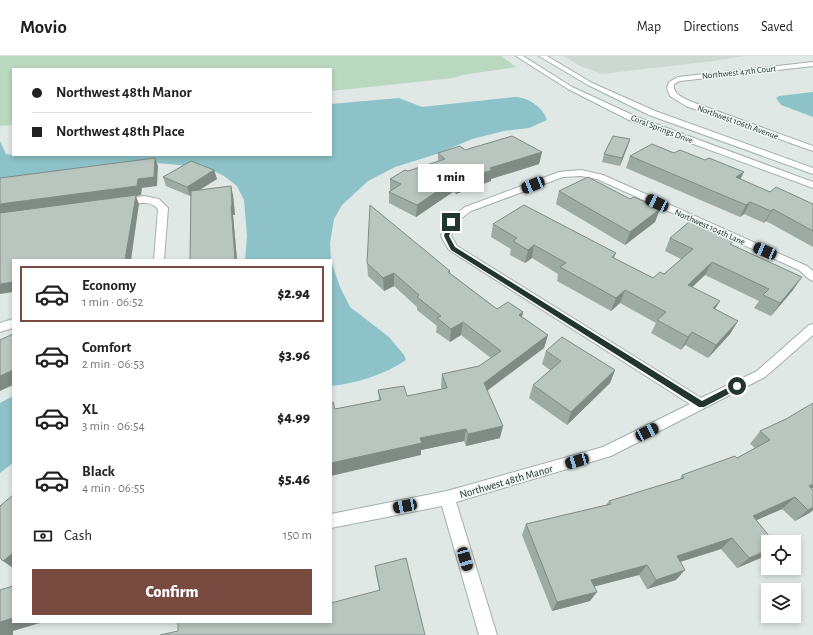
<!DOCTYPE html>
<html lang="en">
<head>
<meta charset="utf-8">
<style>
  body { margin:0; font-family:"Alegreya Sans",sans-serif; background:#f2f2f2; color:#222; height:100vh; display:flex; flex-direction:column; font-size:15px; white-space:nowrap }
  * { box-sizing:border-box; margin:0 }
  p { font-size:13px; color:#767676 }
  .icon { flex:none; width:22px; height:22px; fill:none; stroke:currentColor; stroke-width:2; stroke-linecap:round; stroke-linejoin:round }
  .map { position:relative; flex:1; overflow:hidden }
  .side { position:absolute; left:12px; top:203px; width:320px; height:364px; display:flex; flex-direction:column; background:#fff; border-radius:0px; box-shadow:0 2px 6px #0003 }
  .side>* { flex:none }
  .banner { position:absolute; left:12px; top:12px; width:320px; height:88px; border-radius:0px; box-shadow:0 2px 6px #0003; display:grid; align-content:center; height:88px; padding:0 20px; background:#fff }
  .tools { position:absolute; left:761px; top:479px; display:grid; gap:8px }
  .tools a { display:grid; place-items:center; width:40px; height:40px; border-radius:0px; background:#fff; box-shadow:0 2px 6px #0003; font-size:20px }
  .end { position:absolute; width:18px; height:18px; margin:-9px; border:5px solid #223630; background:#fff; box-shadow:0 0 0 2px #fff }
  .from { border-radius:50% }
  .bubble { position:absolute; height:28px; border-radius:0px; background:#fff; box-shadow:0 2px 6px #0003; font-size:13px; font-weight:800; line-height:28px; text-align:center }
  .car { position:absolute; width:12px; height:24px; margin:-12px -6px; border-radius:5px; box-shadow:0 0 3px 1px #0007; background:linear-gradient(#222 24%,#8ab4d8 0 40%,#222 0 76%,#8ab4d8 0 86%,#222 0) }
  .banner b { display:flex; align-items:center; gap:14px; height:38px; font-size:15px }
  .banner b+b { border-top:1px solid #e0e0e0 }
  .banner i { width:10px; height:10px; background:#222 }
  ul { padding:7px 0 0; list-style:none }
  li { display:flex; align-items:center; gap:12px; height:56px; margin:0 8px 6px; padding:0 12px; border:2px solid transparent; border-radius:0px }
  li div { flex:1 }
  li b { display:block; font-size:15px }
  li em { font-style:normal; font-weight:800 }
  li.selected { border-color:#784a40 }
  li>.icon { width:36px; height:36px; stroke-width:1.5 }
  .pay { display:flex; align-items:center; gap:10px; height:44px; padding:0 20px; font-size:15px }
  .pay p { margin-inline-start:auto }
  .button { display:flex; gap:8px; margin-top:auto; padding:8px 20px }
  .button a { flex:1; height:46px; border-radius:0px; background:#784a40; color:#fff; font-size:16px; font-weight:800; line-height:46px; text-align:center }
  header { display:flex; align-items:center; gap:24px; box-sizing:border-box; height:56px; padding:0 20px; background:#fff; border-bottom:1px solid #e0e0e0 }
  header strong { font-size:19px }
  nav { display:flex; gap:22px; margin-inline-start:auto; font-size:14px }
  .map>svg:first-child { display:block }
  .built { fill:#ced8d3 }
  .green { fill:#bad7c0 }
  .water { fill:#8dc2c8 }
  .lines { fill:none; stroke-linecap:round; stroke-linejoin:round }
  .street-casing { stroke:#a3afaa; stroke-width:2 }
  .secondary-casing { stroke:#a0b3ab; stroke-width:2 }
  .street { fill:#fff; fill-rule:evenodd }
  .secondary { fill:#fff; fill-rule:evenodd }
  .wall { fill:#9eaaa4 }
  .shaded-wall { fill:#818b86 }
  .building { fill:#b8c6bf; stroke:#818b86 }
  .route { fill:#223630 }
  .labels { text-anchor:middle; stroke-width:3; stroke-linejoin:round; paint-order:stroke }
  .far-street-label { font-size:9px; fill:#223630; stroke:#eff6f2 }
  .street-label { font-size:11px; fill:#223630; stroke:#eff6f2 }
</style>
</head>
<body>
<header>
<strong>Movio</strong>
<nav><a>Map</a><a>Directions</a><a>Saved</a></nav>
</header>
<div class="map">
<svg width="813" height="579" viewBox="0 0 813 579">
  <rect width="100%" height="100%" fill="#dfe8e4"/>
  <path class="built" d="M564,0H744L713,5L602,18L580,10Z"/>
  <path class="green" d="M0,0H501L516,11L462,19L454,22L331,35V13H13V69L0,70Z"/>
  <g class="water">
    <path d="M813,36V61L781,49L776,42L779,40Z"/>
    <path d="M514,41C528,41 543,51 547,64L529,72L504,75L472,83L437,98L395,111L368,125L342,149L334,163L330,187L331,204H245L247,180L244,144L237,130L224,120L205,111L155,107L0,124V85L6,98L13,99H331V48L399,42L422,51Z"/>
    <path d="M331,205L340,231L350,251L389,281L404,299L406,304C384,319 357,327 331,330Z"/>
    <path d="M13,340V407L0,417V347Z"/>
  </g>
  <g class="lines">
    <defs>
      <g id="street">
        <path d="M813,6V10L680,25L674,28C672,38 684,42 692,46L813,90V95L686,50L670,40L667,32L669,26L678,21Z"/>
        <path d="M581,114L603,119L807,210L813,215V225L809,223L799,214L597,123L581,120L563,121L471,155L455,167L451,180L457,190L701,342L757,315L809,269L813,268V279L765,321L611,400L456,446L497,579H479L442,450L331,472V458L447,435L603,391L690,348L449,194L441,180L448,164L465,151L559,116Z"/>
        <path d="M144,140L159,143L168,152L164,204H154L158,153C145,139 127,155 117,146L122,143Z"/>
        <path d="M13,263V272L0,276V267Z"/>
      </g>
      <g id="secondary">
        <path d="M516,0H523L572,31L637,61L813,126V132L631,65L568,33Z"/>
        <path d="M539,0H547L592,27L655,55L813,112V118L649,59L588,29Z"/>
      </g>
    </defs>
    <use href="#street" class="street-casing"/>
    <use href="#secondary" class="secondary-casing"/>
    <use href="#street" class="street"/>
    <use href="#secondary" class="secondary"/>
  </g>
  <g class="wall">
    <path d="M630,83L627,92L620,110L602,106L604,98Z"/>
    <path d="M465,94L542,96L539,108L491,123V125L456,138L453,136L416,161L389,147V136L390,135V123L408,115L438,105V97Z"/>
    <path d="M674,97L740,123L770,136L813,148V191L766,165L764,167L744,158L740,161L626,112L630,100Z"/>
    <path d="M214,114L217,123L199,134L233,139L235,159H233L237,204H190L191,139L190,140L166,130L163,121Z"/>
    <path d="M559,135L660,153L655,166L625,189L556,148Z"/>
    <path d="M493,168L616,197L614,202L653,222L664,218L681,203L665,195L670,182L732,189L793,234L771,260L754,252L759,245L705,219L692,231L715,253L738,265L730,278L708,302L685,289L681,294L651,277L656,267L620,247L611,255L557,225L558,218L532,202L525,207L510,199L511,193L491,181Z"/>
    <path d="M367,207L450,215V217L497,253L523,256L522,261L548,279L544,292L487,335L500,382L466,390L464,385L421,394V399L335,353L379,344L378,334L407,340L442,333L441,331L442,318L479,310L491,302L461,279L450,286L436,276L437,270L417,254V251L394,230L384,235L368,220Z"/>
    <path d="M546,295L615,314L610,327L567,369L529,342L533,329L550,314L542,308Z"/>
    <path d="M786,363L812,433L811,456L795,465L782,453L756,464L768,486V497L765,500L737,512L721,493L680,506L676,524L647,533L639,519L594,530L590,545L552,555L522,479L526,468L606,449L609,445L680,423L682,419L737,402L755,392L750,388L760,375Z"/>
    <path d="M375,510L425,579L178,575L331,566L379,534L376,518Z"/>
  </g>
  <g class="shaded-wall">
    <path d="M630,83L627,92L620,110L622,102Z"/>
    <path d="M542,96L539,108L491,123V125L456,138L457,126L490,112Z"/>
    <path d="M155,102L158,110L157,130L142,132L141,139L136,140L139,148L131,204H125L0,158V148L138,123Z"/>
    <path d="M214,114L217,123L190,140L187,131Z"/>
    <path d="M744,116L738,128L736,121Z"/>
    <path d="M454,124L453,136L416,161L417,149Z"/>
    <path d="M231,130L233,139L235,159H233L237,204H231Z"/>
    <path d="M750,146L744,158L740,161L746,149Z"/>
    <path d="M660,153L655,166L625,189L630,176Z"/>
    <path d="M773,153L766,165L764,167L771,155Z"/>
    <path d="M534,189L532,202L525,207L528,194Z"/>
    <path d="M712,206L705,219L681,242L688,229Z"/>
    <path d="M394,217V230L384,235L383,222Z"/>
    <path d="M802,221L793,234L771,260L780,247Z"/>
    <path d="M13,226V236L0,238V228Z"/>
    <path d="M625,234L620,247L611,255L616,242Z"/>
    <path d="M720,245L712,258L713,252Z"/>
    <path d="M523,256L520,269L519,259Z"/>
    <path d="M738,265L730,278L708,302L716,289Z"/>
    <path d="M463,266L461,279L450,286L451,273Z"/>
    <path d="M692,276L685,289L681,294L688,281Z"/>
    <path d="M548,279L544,292L481,339L484,327Z"/>
    <path d="M13,314V329L0,335V320Z"/>
    <path d="M615,314L610,327L567,369L571,356Z"/>
    <path d="M503,370L500,382L466,390L468,378Z"/>
    <path d="M466,373L464,385L421,394V399L331,420V407L420,382Z"/>
    <path d="M813,428V432L796,442L809,430Z"/>
    <path d="M795,441L782,453L741,471L753,460Z"/>
    <path d="M813,451V454L811,456L795,465L808,454Z"/>
    <path d="M732,482L721,493L667,510L677,500Z"/>
    <path d="M768,494V497L765,500L737,512L749,502Z"/>
    <path d="M13,497V512L3,505Z"/>
    <path d="M647,509L639,519L585,533L591,524Z"/>
    <path d="M685,514L676,524L647,533L656,524Z"/>
    <path d="M597,536L590,545L552,555L557,546Z"/>
    <path d="M13,562V566H40V567L13,575V579H0V566Z"/>
  </g>
  <g class="building">
    <path d="M512,80L542,96L490,112L492,114L457,126L454,124L417,149L389,136L401,128L390,123L405,114L408,115L445,103L438,97L460,90L465,94Z"/>
    <path d="M613,80L630,83L622,102L604,98Z"/>
    <path d="M652,88L674,97L680,94L705,104L709,102L744,116L736,121L770,136L776,131L813,148V175L773,153L771,155L750,146L746,149L630,100Z"/>
    <path d="M155,102L154,121L138,123L137,130L0,148V122Z"/>
    <path d="M191,105L214,114L187,131L163,121Z"/>
    <path d="M588,121L630,143L634,141L660,153L630,176L559,135Z"/>
    <path d="M231,130L232,150H231L235,203L231,204H190L191,135Z"/>
    <path d="M136,139L125,204H13V226L0,228V157Z"/>
    <path d="M370,149L450,215L448,216L497,253L508,246L523,256L519,259L548,279L484,327L503,370L468,378L466,373L420,382L422,387L331,407V347L333,346L335,353L381,344L378,334L404,330L407,340L447,332L442,318L479,310L501,295L463,266L451,273L437,262L441,260L417,241L419,239L394,217L383,222L367,207Z"/>
    <path d="M524,149L616,197L612,201L653,222L660,216L664,218L693,193L670,182L689,166L734,185L730,188L802,221L780,247L763,239L769,233L712,206L688,229L720,245L713,252L738,265L716,289L692,276L688,281L657,264L666,256L625,234L616,242L560,211L566,207L534,189L528,194L513,185L517,182L493,168Z"/>
    <path d="M13,278V314L0,320V284Z"/>
    <path d="M562,281L615,314L571,356L533,329L561,305L546,295Z"/>
    <path d="M813,347V428L809,430L813,434V451L808,454L795,441L753,460L774,486H768V494L749,502L732,482L677,500L685,514L656,524L647,509L591,524L597,536L557,546L526,468L611,448L609,445L684,422L682,419L735,400L737,402L770,384L760,375L786,363Z"/>
    <path d="M13,439V497L3,505L0,502V450Z"/>
    <path d="M406,502L425,579H160L178,575V566H331V547L380,534L375,510Z"/>
    <path d="M13,530V562L0,566V534Z"/>
  </g>
  <path class="route" d="M451,164L454,166L449,180L455,191L702,345L735,328H740V332L704,351H699L451,194L444,180L448,166Z"/>
  <g class="labels">
    <g class="far-street-label">
      <text transform="translate(739 16) rotate(-6)" y="3">Northwest 47th Court</text>
      <text transform="translate(738 66) rotate(20)" y="3">Northwest 106th Avenue</text>
      <text transform="translate(662 73) rotate(21)" y="3">Coral Springs Drive</text>
      <text transform="translate(710 171) rotate(24)" y="3">Northwest 104th Lane</text>
    </g>
    <g class="street-label">
      <text transform="translate(506 425) rotate(-16)" y="4">Northwest 48th Manor</text>
    </g>
  </g>
</svg>
<div class="tools">
<a><svg class="icon" aria-label="locate" viewBox="0 0 24 24"><circle cx="12" cy="12" r="6"/><path d="M12 2v4M12 18v4M2 12h4M18 12h4"/></svg></a>
<a><svg class="icon" aria-label="layers" viewBox="0 0 24 24"><path d="M12 4l9 5-9 5-9-5zM3 14l9 5 9-5"/></svg></a>
</div>
<i class="end from" style="left:737px;top:330px"></i>
<i class="end" style="left:451px;top:166px"></i>
<div class="bubble" style="left:418px;top:108px;width:66px">1 min</div>
<i class="car" style="left:533px;top:129px;rotate:248deg"></i>
<i class="car" style="left:657px;top:147px;rotate:295deg"></i>
<i class="car" style="left:765px;top:195px;rotate:293deg"></i>
<i class="car" style="left:647px;top:376px;rotate:64deg"></i>
<i class="car" style="left:577px;top:405px;rotate:254deg"></i>
<i class="car" style="left:405px;top:450px;rotate:259deg"></i>
<i class="car" style="left:465px;top:503px;rotate:164deg"></i>
<div class="banner">
<b><i class="from"></i>Northwest 48th Manor</b>
<b><i></i>Northwest 48th Place</b>
</div>
<section class="side">
<ul>
<li class="selected"><svg class="icon" aria-label="car" viewBox="0 0 24 24"><path d="M5 17H2v-5l4-1 3-4h7l3 4 3 1v5h-3M9 17h6M6 11h13"/><circle cx="7" cy="17" r="2"/><circle cx="17" cy="17" r="2"/></svg><div><b>Economy</b><p>1 min · 06:52</p></div><em>$2.94</em></li>
<li><svg class="icon" aria-label="car" viewBox="0 0 24 24"><path d="M5 17H2v-5l4-1 3-4h7l3 4 3 1v5h-3M9 17h6M6 11h13"/><circle cx="7" cy="17" r="2"/><circle cx="17" cy="17" r="2"/></svg><div><b>Comfort</b><p>2 min · 06:53</p></div><em>$3.96</em></li>
<li><svg class="icon" aria-label="car" viewBox="0 0 24 24"><path d="M5 17H2v-5l4-1 3-4h7l3 4 3 1v5h-3M9 17h6M6 11h13"/><circle cx="7" cy="17" r="2"/><circle cx="17" cy="17" r="2"/></svg><div><b>XL</b><p>3 min · 06:54</p></div><em>$4.99</em></li>
<li><svg class="icon" aria-label="car" viewBox="0 0 24 24"><path d="M5 17H2v-5l4-1 3-4h7l3 4 3 1v5h-3M9 17h6M6 11h13"/><circle cx="7" cy="17" r="2"/><circle cx="17" cy="17" r="2"/></svg><div><b>Black</b><p>4 min · 06:55</p></div><em>$5.46</em></li>
</ul>
<div class="pay"><svg class="icon" aria-label="cash" viewBox="0 0 24 24"><path d="M3 7h18v10H3z"/><circle cx="12" cy="12" r="2"/></svg>Cash<p>150 m</p></div>
<div class="button"><a>Confirm</a></div>
</section>
</div>
</body>
</html>
